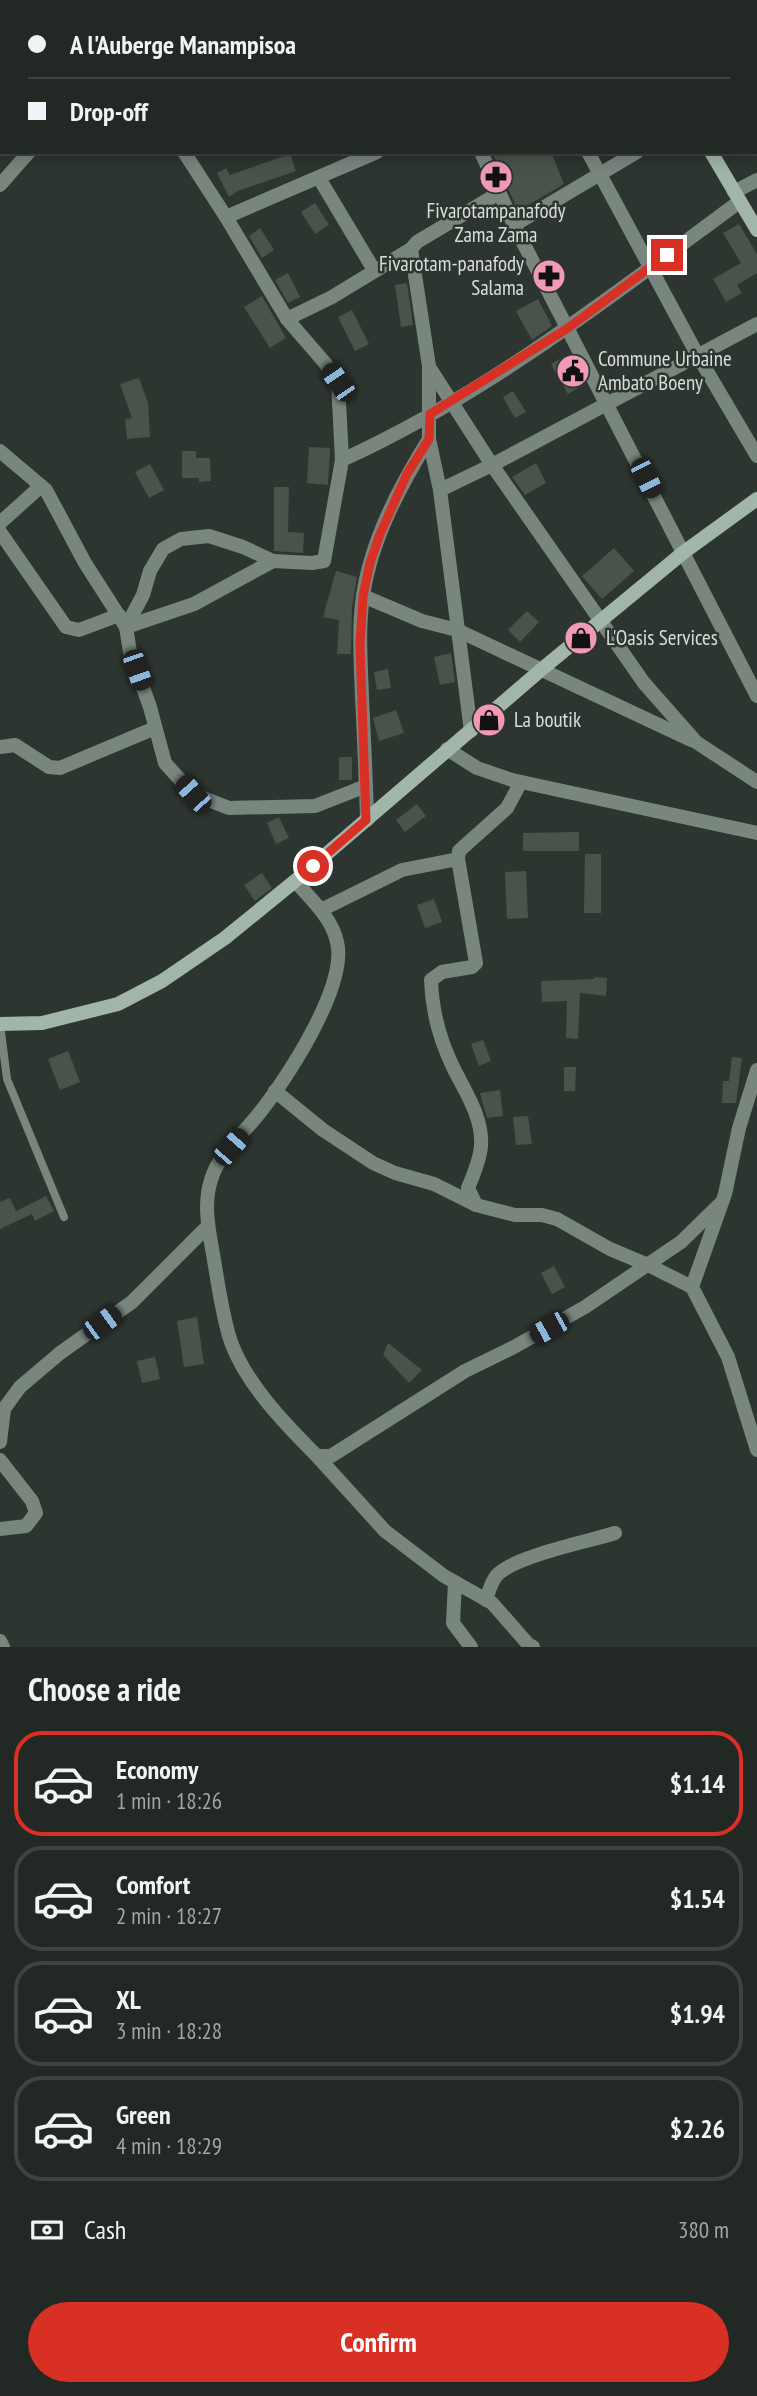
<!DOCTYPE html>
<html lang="en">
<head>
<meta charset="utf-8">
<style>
  body { margin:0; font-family:"PT Sans Narrow",sans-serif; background:#2e3431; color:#f1f3f6; height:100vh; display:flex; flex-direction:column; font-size:26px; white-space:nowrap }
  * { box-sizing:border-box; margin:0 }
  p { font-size:23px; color:#a2a6a6 }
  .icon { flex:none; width:38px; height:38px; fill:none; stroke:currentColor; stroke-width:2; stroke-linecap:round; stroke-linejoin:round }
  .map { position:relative; height:1647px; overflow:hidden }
  .drawer { display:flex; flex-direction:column; background:#222824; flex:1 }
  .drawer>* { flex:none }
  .guide { position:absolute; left:0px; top:0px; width:758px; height:154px; box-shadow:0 4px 18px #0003,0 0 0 2px #3f4441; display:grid; align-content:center; height:154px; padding:0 28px; background:#222824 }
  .end { position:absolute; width:32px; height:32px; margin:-16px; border:9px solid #d93025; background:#fff; box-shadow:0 0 0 4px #fff }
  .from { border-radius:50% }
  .car { position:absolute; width:21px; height:42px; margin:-21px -10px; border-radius:9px; box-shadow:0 0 5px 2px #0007; background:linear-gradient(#222 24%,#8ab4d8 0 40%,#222 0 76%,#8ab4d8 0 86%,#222 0) }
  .guide b { display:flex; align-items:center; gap:24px; height:66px; font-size:26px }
  .guide b+b { border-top:2px solid #3f4441 }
  .guide i { width:18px; height:18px; background:#f1f3f6 }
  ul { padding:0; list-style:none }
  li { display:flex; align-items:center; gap:21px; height:105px; margin:0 14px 10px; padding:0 14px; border:4px solid #3f4441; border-radius:28px }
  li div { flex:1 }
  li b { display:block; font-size:26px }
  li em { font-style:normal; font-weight:700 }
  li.active { border-color:#d93025 }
  li>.icon { width:63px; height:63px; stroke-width:1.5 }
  h2 { padding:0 28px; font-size:32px; line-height:84px }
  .pay { display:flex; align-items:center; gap:18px; height:77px; padding:0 28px; font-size:26px }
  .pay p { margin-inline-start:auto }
  .primary-button { display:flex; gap:14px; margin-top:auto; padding:14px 28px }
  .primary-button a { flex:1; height:80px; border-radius:42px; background:#d93025; color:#fff; font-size:28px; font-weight:700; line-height:80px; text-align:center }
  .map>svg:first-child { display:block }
  .building { fill:#4a524c }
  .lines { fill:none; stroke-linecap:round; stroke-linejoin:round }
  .lane { stroke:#79867e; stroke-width:8 }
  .street { stroke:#79867e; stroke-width:14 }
  .secondary { stroke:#a1b5a8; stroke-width:14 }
  .route { stroke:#d93025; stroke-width:9 }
  .labels { text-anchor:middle; stroke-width:5; stroke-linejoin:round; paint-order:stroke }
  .poi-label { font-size:21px; fill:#d9ddda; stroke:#2d3530; text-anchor:start }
</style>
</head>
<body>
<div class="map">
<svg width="757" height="1647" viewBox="0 0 757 1647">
  <rect width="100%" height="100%" fill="#2d3530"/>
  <g class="building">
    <path d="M492,152H551L564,184L518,211Z"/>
    <path d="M290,154L296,171L238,191L229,197L217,173L226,168L230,175Z"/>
    <path d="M315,203L329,225L315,234L301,212Z"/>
    <path d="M739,224L757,254V273L737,285L742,293L726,302L713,279L741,263L723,233Z"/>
    <path d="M260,228L274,250L262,258L249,236Z"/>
    <path d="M288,273L300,297L288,303L275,280Z"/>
    <path d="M407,283L413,325L401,327L395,285Z"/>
    <path d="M262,296L286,338L270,348L244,307Z"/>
    <path d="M538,299L552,326L532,340L516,311Z"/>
    <path d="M352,310L369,344L355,351L338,317Z"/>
    <path d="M569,354L585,384L568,394L551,364Z"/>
    <path d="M139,378L148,403L150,437L127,439L125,419L132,418L120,384Z"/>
    <path d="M513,391L526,412L515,418L503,397Z"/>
    <path d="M309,447L330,448L328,485L307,483Z"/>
    <path d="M182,451H196V458H210L211,481L199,482V478H182Z"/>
    <path d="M536,463L546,483L525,495L512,477Z"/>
    <path d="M150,464L164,490L149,498L135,472Z"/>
    <path d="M274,487H289L288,532L304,533L303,553L274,551Z"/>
    <path d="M614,548L634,571L602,599L582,576Z"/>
    <path d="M336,571L357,577L352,608L351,654H337L339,620L323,617Z"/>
    <path d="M527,611L539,622L520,642L508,630Z"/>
    <path d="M451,653L455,682L440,685L434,657Z"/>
    <path d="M388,669L391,688L377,690L374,672Z"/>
    <path d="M396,710L404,733L379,741L373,718Z"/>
    <rect x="339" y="757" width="13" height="23"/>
    <path d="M417,804L426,816L405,832L396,820Z"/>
    <path d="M279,817L289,838L276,844L267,823Z"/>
    <path d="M579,832V851H523V833Z"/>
    <path d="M585,854H601V913H584Z"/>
    <path d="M526,871L528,918L507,919L505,872Z"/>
    <path d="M262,873L272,888L255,901L244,885Z"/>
    <path d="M434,899L442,922L425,928L417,905Z"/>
    <path d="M594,977L607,978L606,996L580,993L578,1039L566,1038L567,1001L542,1002L541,981L594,979Z"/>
    <path d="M483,1040L491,1061L479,1066L471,1044Z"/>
    <path d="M68,1051L80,1082L60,1090L48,1059Z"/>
    <path d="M732,1057L742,1058L736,1103H722L723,1081H729Z"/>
    <path d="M564,1067H576L575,1091H564Z"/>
    <path d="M500,1090L503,1116L487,1118L480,1093Z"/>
    <path d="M528,1116L532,1144L516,1145L513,1117Z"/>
    <path d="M46,1196L54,1211L35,1221L32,1214L0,1229V1202L10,1198L16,1211Z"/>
    <path d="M554,1266L565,1287L552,1294L541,1273Z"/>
    <path d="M197,1317L204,1364L184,1367L177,1321Z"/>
    <path d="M388,1343L422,1370L409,1383L383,1355Z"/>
    <path d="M155,1357L160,1379L142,1383L137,1361Z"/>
  </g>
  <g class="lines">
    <path class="lane" d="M0,1024L7,1079L64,1217"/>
    <g class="street">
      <path d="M94,0V2"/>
      <path d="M416,0L417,2"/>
      <path d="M520,0L521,2"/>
      <path d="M745,0V2"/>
      <path d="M339,2L343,0"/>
      <path d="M756,25L757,27"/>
      <path d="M0,122L2,123"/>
      <path d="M481,152L514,225L757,696"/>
      <path d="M588,152L698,356L757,456"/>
      <path d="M319,178L374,270"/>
      <path d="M0,185L29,152"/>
      <path d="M734,192L757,180"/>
      <path d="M226,217L377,152"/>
      <path d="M514,225L637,152"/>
      <path d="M287,319L332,297L411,249"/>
      <path d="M431,370L492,465L644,683L696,742L757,782"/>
      <path d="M0,451L46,490L85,563L126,627L130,652L150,707L165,763L193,794L229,808L315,806L366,786"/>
      <path d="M342,460C485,395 613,295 739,202"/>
      <path d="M440,490L492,465L757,324"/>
      <path d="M0,523L41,486"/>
      <path d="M0,532L66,627L79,630L119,615"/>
      <path d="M363,596L422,621L457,630L691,740"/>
      <path d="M126,627L143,595L150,571L163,549L181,539L209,536L243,547L273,561L312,563L324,561L342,460L338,382L325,363L287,319L226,217L184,152"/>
      <path d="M126,627L194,604L273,561"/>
      <path d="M471,731L440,490L429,439V366L411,249L417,242L499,193"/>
      <path d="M0,747L15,745L49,767L60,768L155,728"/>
      <path d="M447,749L477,768L512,780L757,833"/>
      <path d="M367,820C366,779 364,738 362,697C361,664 358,630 363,596C371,540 400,486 429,439"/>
      <path d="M295,881C311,899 332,918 337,942C348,986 285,1082 257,1116C241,1136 218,1155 211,1180C203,1204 209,1231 213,1254C218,1283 222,1315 231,1342C246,1384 286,1425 317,1456H331L465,1371L514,1347L585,1307L681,1242L720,1204"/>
      <path d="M321,910L402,870L458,859"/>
      <path d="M757,1070L739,1128L725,1194L692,1287L728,1357L757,1450"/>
      <path d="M275,1091L323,1130L373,1163L395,1173L434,1184L476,1205L515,1215H542L557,1219L610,1249L648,1265L692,1287"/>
      <path d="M476,1205L468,1188C473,1176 480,1160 481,1146C483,1118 466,1093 454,1069C440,1041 432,1011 431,980L442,972L472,967L476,963L458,859L459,851L507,808L521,782"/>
      <path d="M0,1442L4,1409L20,1387L60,1353L132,1302L208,1226"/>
      <path d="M317,1456L385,1531L444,1576L492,1603L528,1644L533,1647"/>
      <path d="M0,1460L32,1501L36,1513L26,1526L0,1529"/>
      <path d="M455,1582L453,1623L471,1647"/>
      <path d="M486,1600C489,1591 491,1582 497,1575C515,1556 587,1542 615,1533"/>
      <path d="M0,1641L3,1647"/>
    </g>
    <g class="secondary">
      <path d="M627,0L628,2"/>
      <path d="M711,152L757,230"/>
      <path d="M0,1024L42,1023L118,1004L162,981L225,938L295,881L542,669L684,552L757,499"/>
    </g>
  </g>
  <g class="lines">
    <path class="route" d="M313,866L366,820L360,645L363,596L370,563L380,534L407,474L429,439L430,414L568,328L667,255"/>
  </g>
  <defs>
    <symbol id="pharmacy-disc" viewBox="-11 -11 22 22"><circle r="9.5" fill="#f09ab5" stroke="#2d3530"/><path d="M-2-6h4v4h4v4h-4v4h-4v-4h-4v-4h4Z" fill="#111"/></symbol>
    <symbol id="civic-disc" viewBox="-11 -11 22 22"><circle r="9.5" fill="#f09ab5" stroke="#2d3530"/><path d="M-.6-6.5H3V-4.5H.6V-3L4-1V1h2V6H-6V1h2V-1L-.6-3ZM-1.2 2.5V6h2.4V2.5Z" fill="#111"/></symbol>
    <symbol id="shop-disc" viewBox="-11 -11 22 22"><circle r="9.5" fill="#f09ab5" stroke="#2d3530"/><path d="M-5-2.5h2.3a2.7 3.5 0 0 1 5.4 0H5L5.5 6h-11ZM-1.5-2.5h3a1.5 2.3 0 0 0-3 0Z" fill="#111"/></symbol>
  </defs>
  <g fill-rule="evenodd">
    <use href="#pharmacy-disc" x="477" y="158" width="38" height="38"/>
    <use href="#pharmacy-disc" x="530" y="257" width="38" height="38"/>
    <use href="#civic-disc" x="554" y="352" width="38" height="38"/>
    <use href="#shop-disc" x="562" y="619" width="38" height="38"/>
    <use href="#shop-disc" x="470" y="701" width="38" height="38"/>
  </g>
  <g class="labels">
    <g class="poi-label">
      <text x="496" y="218" text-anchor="middle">Fivarotampanafody<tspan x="496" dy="24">Zama Zama</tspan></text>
      <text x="524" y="271" text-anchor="end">Fivarotam-panafody<tspan x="524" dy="24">Salama</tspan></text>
      <text x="598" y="366">Commune Urbaine<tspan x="598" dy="24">Ambato Boeny</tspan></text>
      <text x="606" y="645">L'Oasis Services</text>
      <text x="514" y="727">La boutik</text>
    </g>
  </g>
</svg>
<i class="end from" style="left:313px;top:866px"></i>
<i class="end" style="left:667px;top:255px"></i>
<i class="car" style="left:338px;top:382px;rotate:326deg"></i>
<i class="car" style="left:646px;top:478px;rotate:153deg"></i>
<i class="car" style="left:137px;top:670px;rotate:161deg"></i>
<i class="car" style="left:193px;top:794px;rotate:318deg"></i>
<i class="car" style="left:231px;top:1147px;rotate:41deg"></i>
<i class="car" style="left:102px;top:1323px;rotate:54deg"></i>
<i class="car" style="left:549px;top:1328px;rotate:241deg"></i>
<div class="guide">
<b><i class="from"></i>A l'Auberge Manampisoa</b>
<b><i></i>Drop-off</b>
</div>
</div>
<section class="drawer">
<h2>Choose a ride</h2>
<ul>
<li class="active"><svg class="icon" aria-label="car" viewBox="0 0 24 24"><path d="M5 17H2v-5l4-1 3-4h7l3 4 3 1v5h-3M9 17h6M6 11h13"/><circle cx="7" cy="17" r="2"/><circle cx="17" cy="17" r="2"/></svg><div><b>Economy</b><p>1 min · 18:26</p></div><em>$1.14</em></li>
<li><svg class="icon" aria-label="car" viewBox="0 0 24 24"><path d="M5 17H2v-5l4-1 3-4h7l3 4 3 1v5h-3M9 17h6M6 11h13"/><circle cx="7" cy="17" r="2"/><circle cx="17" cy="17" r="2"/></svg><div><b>Comfort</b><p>2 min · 18:27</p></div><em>$1.54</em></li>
<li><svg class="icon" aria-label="car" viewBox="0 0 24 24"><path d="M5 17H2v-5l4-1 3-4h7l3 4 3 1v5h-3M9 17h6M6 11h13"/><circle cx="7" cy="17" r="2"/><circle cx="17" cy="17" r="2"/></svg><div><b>XL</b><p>3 min · 18:28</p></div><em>$1.94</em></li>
<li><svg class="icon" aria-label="car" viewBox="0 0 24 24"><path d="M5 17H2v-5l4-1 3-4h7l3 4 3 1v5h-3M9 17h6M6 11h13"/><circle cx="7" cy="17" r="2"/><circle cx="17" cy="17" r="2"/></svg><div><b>Green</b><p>4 min · 18:29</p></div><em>$2.26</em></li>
</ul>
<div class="pay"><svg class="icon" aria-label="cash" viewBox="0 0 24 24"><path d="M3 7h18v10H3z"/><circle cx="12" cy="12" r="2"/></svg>Cash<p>380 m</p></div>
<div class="primary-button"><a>Confirm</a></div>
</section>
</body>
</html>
